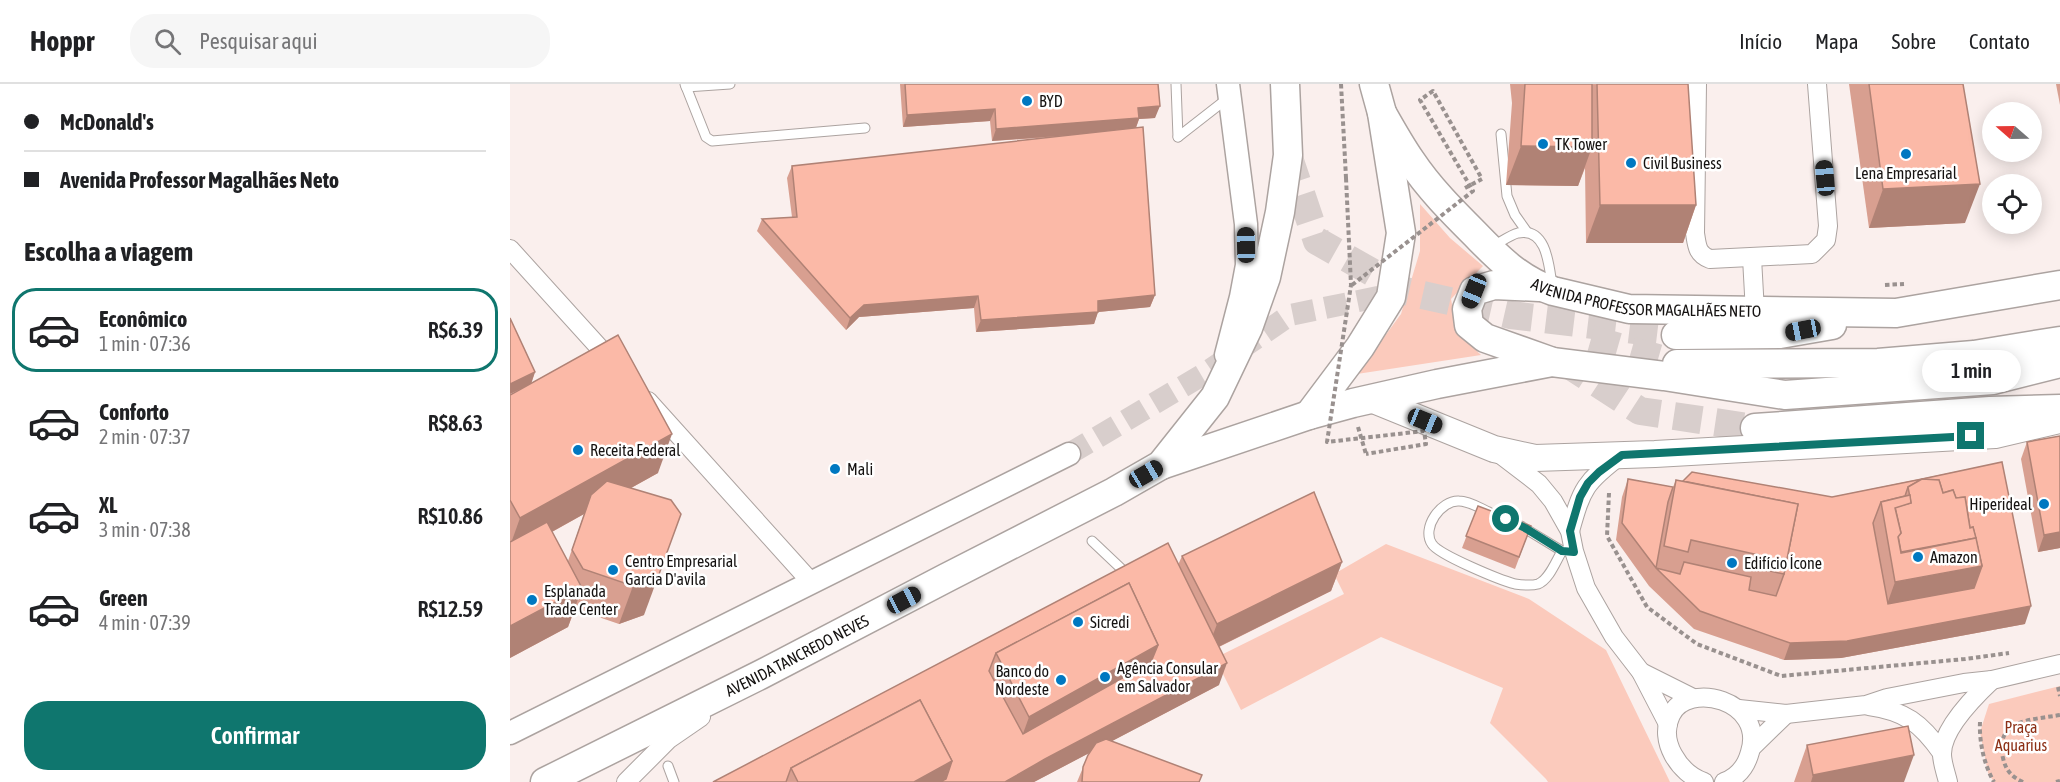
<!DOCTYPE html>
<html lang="pt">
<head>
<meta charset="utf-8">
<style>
  body { margin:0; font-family:"Asap Condensed",sans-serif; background:#f6f6f6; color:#202124; height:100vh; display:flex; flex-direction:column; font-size:22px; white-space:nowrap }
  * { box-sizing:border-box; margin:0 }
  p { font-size:20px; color:#757577 }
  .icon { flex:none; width:33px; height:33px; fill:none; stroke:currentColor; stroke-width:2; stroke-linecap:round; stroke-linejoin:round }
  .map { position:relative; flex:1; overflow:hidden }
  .side { display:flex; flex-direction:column; background:#fff; width:510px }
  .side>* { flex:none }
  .guide { display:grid; align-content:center; height:132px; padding:0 24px; background:#fff }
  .needle { width:39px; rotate:290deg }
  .controls { position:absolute; left:1472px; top:18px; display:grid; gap:12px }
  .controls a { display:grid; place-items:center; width:60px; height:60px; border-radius:50%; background:#fff; box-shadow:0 3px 15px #0003; font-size:30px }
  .end { position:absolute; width:27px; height:27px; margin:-14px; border:8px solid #0f766e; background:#fff; box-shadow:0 0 0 3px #fff }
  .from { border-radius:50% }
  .bubble { position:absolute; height:42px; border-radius:21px; background:#fff; box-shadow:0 3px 15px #0003; font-size:20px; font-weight:600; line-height:42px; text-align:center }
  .car { position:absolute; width:18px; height:36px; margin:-18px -9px; border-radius:8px; box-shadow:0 0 4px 2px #0007; background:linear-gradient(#222 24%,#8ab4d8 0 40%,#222 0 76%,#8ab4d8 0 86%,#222 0) }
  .guide b { display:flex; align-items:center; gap:21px; height:57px; font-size:22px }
  .guide b+b { border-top:2px solid #e0e0e0 }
  .guide i { width:15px; height:15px; background:#202124 }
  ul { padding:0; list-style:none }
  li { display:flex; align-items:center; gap:18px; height:84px; margin:0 12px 9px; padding:0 12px; border:3px solid transparent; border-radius:24px }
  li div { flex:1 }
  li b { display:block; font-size:22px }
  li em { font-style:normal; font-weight:600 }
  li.current { border-color:#0f766e }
  li>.icon { width:54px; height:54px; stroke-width:1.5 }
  h2 { padding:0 24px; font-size:27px; line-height:72px }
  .primary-button { display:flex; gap:12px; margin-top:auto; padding:12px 24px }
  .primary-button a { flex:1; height:69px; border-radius:24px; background:#0f766e; color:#fff; font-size:24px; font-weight:600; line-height:69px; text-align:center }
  header { display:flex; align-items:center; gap:36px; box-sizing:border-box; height:84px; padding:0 30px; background:#fff; border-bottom:2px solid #e0e0e0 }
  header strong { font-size:28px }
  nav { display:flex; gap:33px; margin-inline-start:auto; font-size:21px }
  .search { width:420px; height:54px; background:#f6f6f6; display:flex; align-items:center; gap:15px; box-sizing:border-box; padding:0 21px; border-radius:24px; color:#757577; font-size:22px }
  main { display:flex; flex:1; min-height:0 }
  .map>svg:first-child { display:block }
  .green { fill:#fbcabc }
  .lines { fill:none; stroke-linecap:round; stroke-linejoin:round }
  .tertiary-tunnel { stroke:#d8cecc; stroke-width:22; stroke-dasharray:22 11; stroke-linecap:butt }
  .primary-tunnel { stroke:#d8cecc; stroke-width:28; stroke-dasharray:28 14; stroke-linecap:butt }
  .service-casing { stroke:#aca3a0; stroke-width:11 }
  .minor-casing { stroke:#aca3a0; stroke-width:20 }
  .tertiary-casing { stroke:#aca3a0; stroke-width:25 }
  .secondary-casing { stroke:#aca3a0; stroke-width:28 }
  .primary-casing { stroke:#aca3a0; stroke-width:31 }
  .path { stroke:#99918f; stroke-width:4; stroke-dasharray:4.5 3; stroke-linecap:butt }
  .service { stroke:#fff; stroke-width:9 }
  .minor { stroke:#fff; stroke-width:18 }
  .tertiary { stroke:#fff; stroke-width:22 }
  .secondary { stroke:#fff; stroke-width:26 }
  .primary { stroke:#fff; stroke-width:28 }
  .path-bridge { stroke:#99918f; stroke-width:4; stroke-dasharray:4.5 3; stroke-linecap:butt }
  .wall { fill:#d89f90; fill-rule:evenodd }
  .shaded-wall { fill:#b08275 }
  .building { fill:#fbb9a7; stroke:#b08275; stroke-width:1.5; fill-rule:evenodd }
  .route { stroke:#0f766e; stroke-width:8 }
  .poi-dot { fill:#0078c1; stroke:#fff; stroke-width:2 }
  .labels { text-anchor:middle; stroke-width:5; stroke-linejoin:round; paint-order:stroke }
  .poi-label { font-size:16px; fill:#151211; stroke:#fff; text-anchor:start }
  .street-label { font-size:16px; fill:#151211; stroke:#fff }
  .park-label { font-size:16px; fill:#8c3016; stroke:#fff }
</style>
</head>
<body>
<header>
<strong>Hoppr</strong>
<div class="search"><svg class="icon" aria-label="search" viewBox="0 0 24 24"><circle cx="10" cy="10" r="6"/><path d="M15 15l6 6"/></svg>Pesquisar aqui</div>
<nav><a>Início</a><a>Mapa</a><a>Sobre</a><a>Contato</a></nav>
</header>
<main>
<section class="side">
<div class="guide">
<b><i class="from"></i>McDonald's</b>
<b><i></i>Avenida Professor Magalhães Neto</b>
</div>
<h2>Escolha a viagem</h2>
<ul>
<li class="current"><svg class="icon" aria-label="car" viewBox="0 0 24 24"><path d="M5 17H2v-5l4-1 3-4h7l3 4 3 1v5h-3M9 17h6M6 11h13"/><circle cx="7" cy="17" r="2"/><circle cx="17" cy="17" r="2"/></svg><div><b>Econômico</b><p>1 min · 07:36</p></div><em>R$6.39</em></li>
<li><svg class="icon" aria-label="car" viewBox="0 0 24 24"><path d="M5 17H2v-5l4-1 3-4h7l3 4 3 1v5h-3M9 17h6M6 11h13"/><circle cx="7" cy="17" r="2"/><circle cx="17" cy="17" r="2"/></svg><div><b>Conforto</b><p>2 min · 07:37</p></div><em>R$8.63</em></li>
<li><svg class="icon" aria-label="car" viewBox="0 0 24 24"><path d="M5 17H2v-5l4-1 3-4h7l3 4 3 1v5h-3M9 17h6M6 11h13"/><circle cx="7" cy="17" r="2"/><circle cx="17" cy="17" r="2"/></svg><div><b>XL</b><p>3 min · 07:38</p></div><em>R$10.86</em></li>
<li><svg class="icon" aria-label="car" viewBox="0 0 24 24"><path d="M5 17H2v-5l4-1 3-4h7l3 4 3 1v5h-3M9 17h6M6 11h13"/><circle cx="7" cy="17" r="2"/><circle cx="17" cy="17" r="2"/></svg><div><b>Green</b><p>4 min · 07:39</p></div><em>R$12.59</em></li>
</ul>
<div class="primary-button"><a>Confirmar</a></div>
</section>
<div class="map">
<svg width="1550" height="698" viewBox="0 0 1550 698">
  <rect width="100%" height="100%" fill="#faefed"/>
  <g class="green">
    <path d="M910,120L940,154L973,182L941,215L947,248L971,271L847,290L891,230L910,167Z"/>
    <path d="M876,460L1019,515L1096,566L1160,698H1038L1036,695L980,639L993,604L871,553L731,626L705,574L834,510L824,490Z"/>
    <path d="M1550,602V698H1484L1478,689L1470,648L1479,620Z"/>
  </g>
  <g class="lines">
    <path class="tertiary-tunnel" d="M559,370L694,290L780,231L893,208"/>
    <g class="primary-tunnel">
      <path d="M778,71L807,157L895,207L1001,231L1166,251"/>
      <path d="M1081,255L1165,279"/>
      <path d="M1053,277L1130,327L1245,344"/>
    </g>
    <defs>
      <g id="service">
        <path d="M175,0L196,53L202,57L355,44"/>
        <path d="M666,0L668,53"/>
        <path d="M176,3L220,0"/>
        <path d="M991,50L997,112L1005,131L1017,148"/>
        <path d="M668,53L718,14"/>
        <path d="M983,162C991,158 1000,151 1008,149C1037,143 1039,182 1042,201"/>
        <path d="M979,428C970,424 959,417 949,417C931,416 911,444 922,460C929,471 990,496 1005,500C1012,501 1021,502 1028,500C1039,496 1046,477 1052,467"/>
        <path d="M1011,442L1052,467H1064"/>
        <path d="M582,457L619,492"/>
        <path d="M158,682L164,698"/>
      </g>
      <g id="minor">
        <path d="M1187,0L1185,149C1187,162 1187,170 1200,175L1302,170L1316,156L1318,142L1307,0"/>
        <path d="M0,165L105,281"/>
        <path d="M1242,174L1245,228"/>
        <path d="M138,317L301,498"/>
        <path d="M990,370L1029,400L1043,417L1060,447L1064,467L1076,504L1104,553L1131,588L1158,640"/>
        <path d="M1060,447C1072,404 1075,398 1111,371"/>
        <path d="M1131,588L1181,613"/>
        <path d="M1359,622C1395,627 1411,639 1432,669"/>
        <path d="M1229,625L1276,630L1356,621L1377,614L1454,599L1482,596L1550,580"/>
        <path d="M1242,663L1276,630"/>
        <path d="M116,698L159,655L191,633"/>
        <path d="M1194,698C1169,689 1148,657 1161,631C1177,596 1256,616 1240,668C1236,683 1228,693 1214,698"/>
        <path d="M1438,698C1436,689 1432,679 1432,670C1432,645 1465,612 1482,596"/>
      </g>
      <g id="tertiary">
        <path d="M716,271L731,213L737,181L736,140L718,0"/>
        <path d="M0,649L559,370"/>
      </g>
      <path id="secondary" d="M861,315L984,365L1025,374L1145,370L1485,351L1550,336"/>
      <g id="primary">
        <path id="s1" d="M872,29C881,45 890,61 901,77C919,104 942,127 965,150C988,174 1010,196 1043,207L1119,225L1386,229L1550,201"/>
        <path d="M1029,203L984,201L964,207L957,225L959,241L975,254L1040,277"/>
        <path d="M1166,251L1270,250L1322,241"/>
        <path d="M1167,280L1368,279L1464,271L1550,257"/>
        <path d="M799,331L850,263L881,213L891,149L872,29L864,0"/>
        <path d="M1245,344L1480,327L1550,325"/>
        <path d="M651,381L799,331L843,319L927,300L1042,278L1154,292L1275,311L1483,296L1550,279"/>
        <path id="s2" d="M35,698L250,591L436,494L604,408L651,381L705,313L738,244L756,193L770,128L778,71L775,0"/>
      </g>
    </defs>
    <use href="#service" class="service-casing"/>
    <use href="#minor" class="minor-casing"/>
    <use href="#tertiary" class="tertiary-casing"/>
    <use href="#secondary" class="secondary-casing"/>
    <use href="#primary" class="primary-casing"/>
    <g class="path">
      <path d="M831,0L836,94"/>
      <path d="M955,104L972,95"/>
      <path d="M1375,201L1394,200"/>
      <path d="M848,343L856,370"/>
      <path d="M1099,409L1097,452L1137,523L1187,560L1271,592L1455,575L1499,569"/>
      <path d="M1548,603L1550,612"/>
      <path d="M1470,638C1469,657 1474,681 1484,698"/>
      <path d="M1513,698C1502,693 1496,687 1493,674C1484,635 1522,636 1550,631"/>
      <path d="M1546,698L1550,697"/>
    </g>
    <use href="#service" class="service"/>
    <use href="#minor" class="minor"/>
    <use href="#tertiary" class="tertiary"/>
    <use href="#secondary" class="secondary"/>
    <use href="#primary" class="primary"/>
    <g class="path-bridge">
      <path d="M836,94L841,201L817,358L914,347L916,360L856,370"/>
      <path d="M842,201L963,107L910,16L923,7L972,95"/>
    </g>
  </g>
  <g class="wall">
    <path d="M390,0H648L645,34L629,35L626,44L645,211L640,223L588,228L584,240L466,248L464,224L349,233L336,246L247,147L252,135L282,133L277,94L282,82L557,52L482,57L480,37L393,43Z"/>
    <path d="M1000,0H1178L1186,121L1173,159H1076L1075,84L1068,102L996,101L1002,19Z"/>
    <path d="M1339,0H1453L1455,139L1359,144Z"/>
    <path d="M1546,0H1550V21Z"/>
    <path d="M0,234L25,288L21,300L148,389L121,404L134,531L109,540L65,525L58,543L0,574V311L18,301L0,310ZM74,430L58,477L42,448Z"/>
    <path d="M1550,352V464L1528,468L1511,375L1517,358Z"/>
    <path d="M1492,378L1515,540L1331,574L1274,576L1184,545L1139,502L1106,456L1112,413L1118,395L1163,403L1166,396L1322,413Z"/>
    <path d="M968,422L1021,442L1005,485L952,464Z"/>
    <path d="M672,472L832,478L821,507L709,563V601L602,657L689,698H567L579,669L524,698H203L668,481Z"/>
    <path d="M1297,661L1394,698H1284Z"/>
  </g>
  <g class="shaded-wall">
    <path d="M650,22L645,34L629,35L625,46L482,57L486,45L628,24Z"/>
    <path d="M485,25L480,37L393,43L397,31Z"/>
    <path d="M1011,62L1082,63L1068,102L996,101Z"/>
    <path d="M1470,100L1455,139L1359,144L1373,105Z"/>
    <path d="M1090,121H1186L1173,159H1076Z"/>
    <path d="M645,211L640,223L588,228L584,240L466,248L471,236L588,217Z"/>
    <path d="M468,212L464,224L349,233L336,246L340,234L354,221Z"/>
    <path d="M25,288L21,300L0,310V300Z"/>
    <path d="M162,350L148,389L0,471V462L10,434Z"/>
    <path d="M1550,448V464L1528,468L1534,451Z"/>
    <path d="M832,478L821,507L696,569L707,540Z"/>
    <path d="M1472,482L1458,521L1371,537L1385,498Z"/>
    <path d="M148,493L134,531L109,540L123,502Z"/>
    <path d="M72,504L58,543L0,574V542Z"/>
    <path d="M1521,522L1515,540L1331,574L1274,576L1280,559Z"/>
    <path d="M648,561L633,600L505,672L519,633Z"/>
    <path d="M717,579L709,601L524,698H495L535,675Z"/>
    <path d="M1404,671L1394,698H1301L1303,691Z"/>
    <path d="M442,677L435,698H404Z"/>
  </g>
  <g class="building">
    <path d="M395,0H648L650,22L628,24L629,34L486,45L485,25L397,31Z"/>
    <path d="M1015,0H1082V63L1011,62Z"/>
    <path d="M1087,0H1178L1186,121H1090Z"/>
    <path d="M1359,0H1453L1470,100L1373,105Z"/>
    <path d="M633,43L645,211L588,217V228L471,236L468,212L354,221L340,234L252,135L287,133L282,82Z"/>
    <path d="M0,234L25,288L0,300Z"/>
    <path d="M108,251L162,350L10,434L0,416V311Z"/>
    <path d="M1550,352V448L1534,451L1517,358Z"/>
    <path d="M1492,378L1521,522L1337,557L1280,559L1190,527L1146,484L1112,439L1118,395L1163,403L1158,418L1146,484L1170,490L1174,478L1241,493L1239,506L1266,512L1274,490L1288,420L1173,397L1182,388L1322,413L1412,395L1398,403L1395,412L1371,418L1363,439L1378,520L1464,504L1472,482L1463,443L1460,444L1455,413L1446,414L1443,406L1433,409L1429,396L1412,395Z"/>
    <path d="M1412,395L1429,396L1433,409L1443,406L1446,414L1455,413L1460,444L1463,443L1466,454L1391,468L1388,452L1391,449L1385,423L1401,419L1398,403Z"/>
    <path d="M1166,396L1288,420L1274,490L1246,484L1249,471L1181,456L1178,468L1154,462Z"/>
    <path d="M97,397L161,416L171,430L148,493L123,502L73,485L62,466L81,411Z"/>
    <path d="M804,408L832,478L707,540L672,472Z"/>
    <path d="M1400,411L1401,419L1385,424L1391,449L1388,453L1391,469L1466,454L1472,482L1385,498L1371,418Z"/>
    <path d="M968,422L1021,442L1009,473L956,452Z"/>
    <path d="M37,438L72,504L0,542V458Z"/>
    <path d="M658,459L717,579L535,675L495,698H430L436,695L442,677L410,616L281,684L276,698H203ZM619,499L648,561L641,578L513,650L479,587L486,569Z"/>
    <path d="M619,499L648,561L519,633L486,569Z"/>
    <path d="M410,616L442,677L404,698H288L281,684Z"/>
    <path d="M1398,642L1404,671L1303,691L1297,661Z"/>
    <path d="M596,655L692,691L689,698H572L573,683L578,671L586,659Z"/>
  </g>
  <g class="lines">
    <path class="route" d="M996,435L1015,444L1052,467L1064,468L1060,447L1070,413L1078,399L1089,388L1112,371L1461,352"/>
  </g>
  <g class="poi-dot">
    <circle cx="517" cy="17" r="6"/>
    <circle cx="1033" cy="60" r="6"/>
    <circle cx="1396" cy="70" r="6"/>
    <circle cx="1121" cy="79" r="6"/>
    <circle cx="68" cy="366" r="6"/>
    <circle cx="325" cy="385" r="6"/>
    <circle cx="1534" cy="420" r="6"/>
    <circle cx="1408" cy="473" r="6"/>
    <circle cx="1222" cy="479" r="6"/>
    <circle cx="103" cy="486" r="6"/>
    <circle cx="22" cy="516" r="6"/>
    <circle cx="568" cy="538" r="6"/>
    <circle cx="595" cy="593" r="6"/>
    <circle cx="551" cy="596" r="6"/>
  </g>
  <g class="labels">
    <g class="poi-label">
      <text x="529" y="23">BYD</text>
      <text x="1045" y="66">TK Tower</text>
      <text x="1133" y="85">Civil Business</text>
      <text x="1396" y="95" text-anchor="middle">Lena Empresarial</text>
      <text x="80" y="372">Receita Federal</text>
      <text x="337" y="391">Mali</text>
      <text x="1522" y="426" text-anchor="end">Hiperideal</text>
      <text x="1420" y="479">Amazon</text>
      <text x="115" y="483">Centro Empresarial<tspan x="115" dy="18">Garcia D'avila</tspan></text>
      <text x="1234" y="485">Edifício Ícone</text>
      <text x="34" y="513">Esplanada<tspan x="34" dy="18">Trade Center</tspan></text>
      <text x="580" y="544">Sicredi</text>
      <text x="607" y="590">Agência Consular<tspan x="607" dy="18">em Salvador</tspan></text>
      <text x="539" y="593" text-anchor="end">Banco do<tspan x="539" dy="18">Nordeste</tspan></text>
    </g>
    <g class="street-label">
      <text dy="6" stroke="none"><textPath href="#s1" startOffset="345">AVENIDA PROFESSOR MAGALHÃES NETO</textPath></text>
      <text dy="6" stroke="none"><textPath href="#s2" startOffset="282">AVENIDA TANCREDO NEVES</textPath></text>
    </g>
    <g class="park-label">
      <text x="1511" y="649">Praça<tspan x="1511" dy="18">Aquarius</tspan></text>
    </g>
  </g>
</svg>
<div class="controls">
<a><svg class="needle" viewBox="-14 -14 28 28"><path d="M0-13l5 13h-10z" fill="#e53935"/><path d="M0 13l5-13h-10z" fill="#757577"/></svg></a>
<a><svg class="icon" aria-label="locate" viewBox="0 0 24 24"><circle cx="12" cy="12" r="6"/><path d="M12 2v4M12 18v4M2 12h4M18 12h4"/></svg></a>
</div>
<i class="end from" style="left:996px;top:435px"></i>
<i class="end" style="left:1461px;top:352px"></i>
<div class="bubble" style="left:1412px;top:266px;width:99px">1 min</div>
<i class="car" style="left:1315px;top:94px;rotate:355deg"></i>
<i class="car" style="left:736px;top:161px;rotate:359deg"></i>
<i class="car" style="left:964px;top:207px;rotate:202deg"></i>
<i class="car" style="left:1293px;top:246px;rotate:259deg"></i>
<i class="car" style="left:915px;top:337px;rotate:112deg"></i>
<i class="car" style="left:636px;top:390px;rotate:60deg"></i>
<i class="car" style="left:394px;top:516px;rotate:62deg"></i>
</div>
</main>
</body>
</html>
